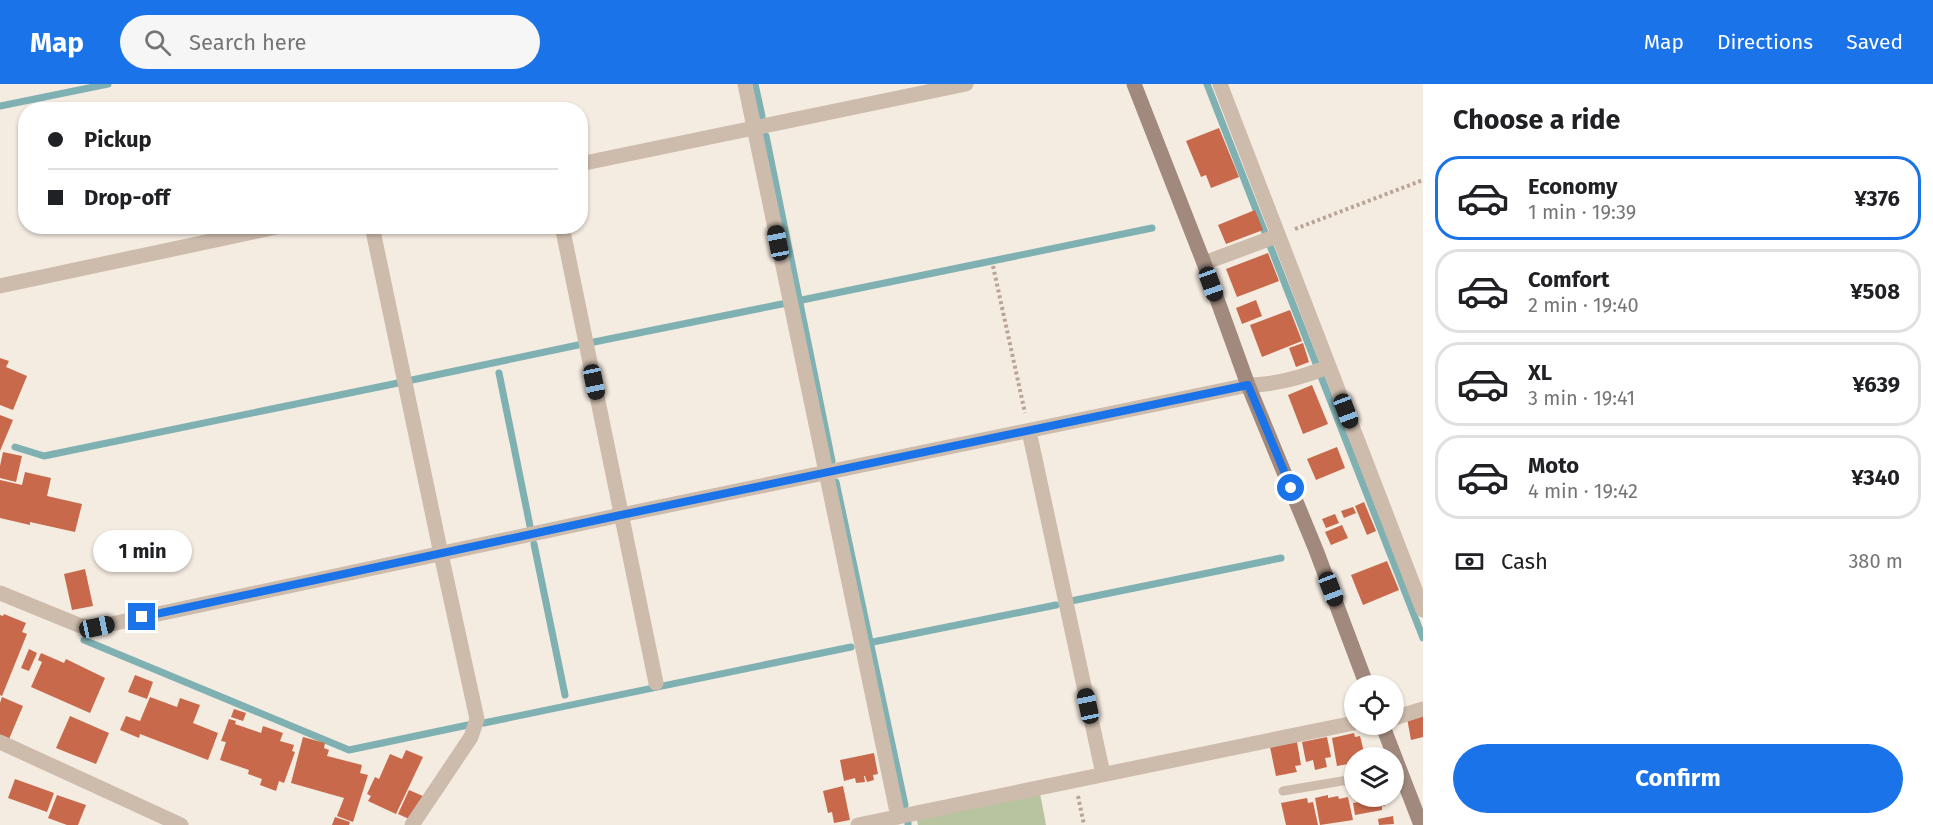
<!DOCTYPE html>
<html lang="en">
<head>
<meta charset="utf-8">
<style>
  body { margin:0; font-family:"Fira Sans",sans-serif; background:#f6f6f6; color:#202124; height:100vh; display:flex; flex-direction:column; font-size:22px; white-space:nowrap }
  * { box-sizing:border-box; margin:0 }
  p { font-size:20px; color:#757577 }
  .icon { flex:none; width:33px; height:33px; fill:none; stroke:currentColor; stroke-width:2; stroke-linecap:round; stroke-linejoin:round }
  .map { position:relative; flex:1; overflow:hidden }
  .details { display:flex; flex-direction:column; background:#fff; width:510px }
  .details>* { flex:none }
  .hud { position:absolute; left:18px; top:18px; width:570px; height:132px; border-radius:24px; box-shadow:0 2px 4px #0004; display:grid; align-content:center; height:132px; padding:0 30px; background:#fff }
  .buttons { position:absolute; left:1344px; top:591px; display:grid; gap:12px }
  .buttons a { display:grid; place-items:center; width:60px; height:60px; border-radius:50%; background:#fff; box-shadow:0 2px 4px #0004; font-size:30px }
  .end { position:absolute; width:27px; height:27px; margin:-14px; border:8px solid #1a73e8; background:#fff; box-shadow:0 0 0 3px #fff }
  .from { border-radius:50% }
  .bubble { position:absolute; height:42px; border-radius:21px; background:#fff; box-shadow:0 2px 4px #0004; font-size:20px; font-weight:700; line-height:42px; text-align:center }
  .car { position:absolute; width:18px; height:36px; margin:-18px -9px; border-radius:8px; box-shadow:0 0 4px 2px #0007; background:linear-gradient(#222 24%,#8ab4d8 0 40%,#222 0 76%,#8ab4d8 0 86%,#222 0) }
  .hud b { display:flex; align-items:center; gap:21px; height:57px; font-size:22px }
  .hud b+b { border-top:2px solid #e0e0e0 }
  .hud i { width:15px; height:15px; background:#202124 }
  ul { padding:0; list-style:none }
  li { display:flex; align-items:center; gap:18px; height:84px; margin:0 12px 9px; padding:0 18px; border:3px solid #e0e0e0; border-radius:24px }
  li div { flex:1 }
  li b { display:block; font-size:22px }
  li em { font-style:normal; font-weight:700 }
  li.current { border-color:#1a73e8 }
  li>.icon { width:54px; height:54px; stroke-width:1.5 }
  h2 { padding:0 30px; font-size:27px; line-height:72px }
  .pay { display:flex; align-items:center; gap:15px; height:66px; padding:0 30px; font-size:22px }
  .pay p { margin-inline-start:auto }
  .cta { display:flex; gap:12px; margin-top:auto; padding:12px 30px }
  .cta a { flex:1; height:69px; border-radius:36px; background:#1a73e8; color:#fff; font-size:24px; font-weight:700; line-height:69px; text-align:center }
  header { display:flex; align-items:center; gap:36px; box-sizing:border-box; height:84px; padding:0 30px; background:#1a73e8; color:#fff }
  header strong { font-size:28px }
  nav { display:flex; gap:33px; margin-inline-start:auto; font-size:21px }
  .search { width:420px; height:54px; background:#f6f6f6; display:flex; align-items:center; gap:15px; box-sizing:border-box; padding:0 21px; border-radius:33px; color:#757577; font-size:22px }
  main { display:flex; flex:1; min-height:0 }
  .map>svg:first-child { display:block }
  .green { fill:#b8c4a0 }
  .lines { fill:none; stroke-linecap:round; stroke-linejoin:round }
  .stream { stroke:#7fb0b2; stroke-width:7 }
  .building { fill:#c8694b }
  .path { stroke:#b9a596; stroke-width:4; stroke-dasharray:3 3; stroke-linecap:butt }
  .lane { stroke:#cdbbac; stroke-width:9 }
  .street { stroke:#cdbbac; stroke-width:15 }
  .secondary { stroke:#a18a7d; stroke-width:15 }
  .route { stroke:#1a73e8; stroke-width:8 }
</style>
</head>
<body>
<header>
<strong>Map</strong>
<div class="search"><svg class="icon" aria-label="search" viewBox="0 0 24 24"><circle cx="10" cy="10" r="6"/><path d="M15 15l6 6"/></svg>Search here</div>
<nav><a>Map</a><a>Directions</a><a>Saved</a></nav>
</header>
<main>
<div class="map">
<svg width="1423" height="741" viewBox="0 0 1423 741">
  <rect width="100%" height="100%" fill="#f4ebe1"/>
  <path class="green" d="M1040,709L1046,741H918L917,736Z"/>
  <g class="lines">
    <g class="stream">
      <path d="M755,0L762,32"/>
      <path d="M1207,0L1423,554"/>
      <path d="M0,22L108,0"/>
      <path d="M766,52L832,377"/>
      <path d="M797,217L1152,144"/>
      <path d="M594,258L782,220"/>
      <path d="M499,289L530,442"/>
      <path d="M412,296L578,261"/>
      <path d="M15,363L44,372L398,299"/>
      <path d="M836,398L905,721"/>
      <path d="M534,460L565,611"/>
      <path d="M1071,517L1281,474"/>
      <path d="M84,556L349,666L468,641"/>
      <path d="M868,559L1056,521"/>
      <path d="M484,639L851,563"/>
      <path d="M908,739V741"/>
    </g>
  </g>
  <g class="building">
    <path d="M1219,44L1239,93L1211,104L1206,91L1201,93L1186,57Z"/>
    <path d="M1255,126L1263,146L1226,160L1218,141Z"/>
    <path d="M1268,169L1279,197L1237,213L1226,185Z"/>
    <path d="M1256,216L1262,232L1242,240L1236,224Z"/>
    <path d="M1290,226L1302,257L1262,273L1250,241Z"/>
    <path d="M1303,259L1309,278L1296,283L1289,264Z"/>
    <path d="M0,274L9,277L6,283L27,292L13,326L0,321Z"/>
    <path d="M1312,301L1328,340L1303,350L1288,311Z"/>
    <path d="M0,331L13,336L0,367Z"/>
    <path d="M1337,363L1345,384L1316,396L1307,375Z"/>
    <path d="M3,368L22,372L16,398L0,394V382Z"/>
    <path d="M25,388L51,394L47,412L82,420L75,448L30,438V441L0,434V396L22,401Z"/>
    <path d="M1364,418L1376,447L1367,451L1355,422Z"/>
    <path d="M1353,423L1356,429L1344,434L1341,427Z"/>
    <path d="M1335,430L1339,439L1326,444L1322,435Z"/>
    <path d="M1342,441L1348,454L1331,461L1325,448Z"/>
    <path d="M1387,477L1399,506L1363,521L1351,491Z"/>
    <path d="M85,485L93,522L72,526L64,490Z"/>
    <path d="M4,530L26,539L22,548L27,550L2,612L0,611V531L3,532Z"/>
    <path d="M29,565L37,569L29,587L21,584Z"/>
    <path d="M41,569L64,579L66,575L105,594L90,629L31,603L42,578L38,576Z"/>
    <path d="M135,591L153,598L147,615L128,608Z"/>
    <path d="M2,613L23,622L9,655L0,652V619Z"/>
    <path d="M150,613L177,623L180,614L200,621L193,639L218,649L208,676L140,650L139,654L120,646L126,632L140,637Z"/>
    <path d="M234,625L246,629L243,637L231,633Z"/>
    <path d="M1423,631V653L1411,656L1407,634Z"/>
    <path d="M70,632L109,649L96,680L56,664Z"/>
    <path d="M229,635L236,637L235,640L261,649L263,642L283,649L280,657L294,661L292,667L295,668L284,699L279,697L276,707L260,701L262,695L248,690L249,686L220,676L226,658L221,657Z"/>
    <path d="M1354,649L1355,653L1360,652L1365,672L1354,674V676L1347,678L1348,680L1337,682L1332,654Z"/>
    <path d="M303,653L325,659L324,664L329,666L327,672L362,681L360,689L368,691L353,738L337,732L344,714L291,699Z"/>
    <path d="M1327,653L1331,673L1325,674L1327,683L1315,686L1313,676L1306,678L1302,658Z"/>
    <path d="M1297,658L1301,681L1295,682L1297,688L1276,692L1270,663Z"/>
    <path d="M406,666L423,673L396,730L368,717L371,712L367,710L375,693L379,695L390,670L402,675Z"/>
    <path d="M874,669L878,690L873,691L874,696L867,698L865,692H864L865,698L856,699L855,694L844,697L840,676Z"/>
    <path d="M15,695L54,709L47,728L8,714Z"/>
    <path d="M843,702L850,736L834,739L832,728L828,729L823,707Z"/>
    <path d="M409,706L425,713L409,735L398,730Z"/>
    <path d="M57,711L86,721L78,741H67L48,734Z"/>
    <path d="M1328,711V714L1338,712L1339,715L1348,713L1353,736L1320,741L1315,714Z"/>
    <path d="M1358,712H1383L1385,722H1382V726L1355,731L1353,719L1359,718Z"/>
    <path d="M1307,714L1308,719L1313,718L1318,741H1286L1281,719Z"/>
    <path d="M1393,732L1394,740L1379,741L1378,735Z"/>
    <path d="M335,733L350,738L349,741H332Z"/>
  </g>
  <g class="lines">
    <g class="path">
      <path d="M1295,145L1423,96"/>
      <path d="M993,182L1025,329"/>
      <path d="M1078,712L1084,741"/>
    </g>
    <path class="lane" d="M1283,707L1354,695"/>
    <g class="street">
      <path d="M745,0L898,733"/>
      <path d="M1220,0L1423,526"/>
      <path d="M580,80L966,0"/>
      <path d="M372,142L441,470L477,635L471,653L412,741"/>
      <path d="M562,142L656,599"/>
      <path d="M1204,179L1277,152"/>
      <path d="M0,202L281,142"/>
      <path d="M1029,347L1103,690"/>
      <path d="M0,509L81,542L97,543L621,431L1248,301C1276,301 1303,293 1328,283"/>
      <path d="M1394,634L1423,625"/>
      <path d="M0,658L181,741"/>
      <path d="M858,741L1354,639"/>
    </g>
    <g class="secondary">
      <path d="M1134,0L1204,179L1248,301L1316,466L1367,602"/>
      <path d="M1382,640L1421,741"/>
    </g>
  </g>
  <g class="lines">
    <path class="route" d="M142,533L621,431L1248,301L1291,404"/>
  </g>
</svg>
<div class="buttons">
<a><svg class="icon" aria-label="locate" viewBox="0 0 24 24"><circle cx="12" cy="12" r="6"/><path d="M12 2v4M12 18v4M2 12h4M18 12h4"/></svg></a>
<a><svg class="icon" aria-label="layers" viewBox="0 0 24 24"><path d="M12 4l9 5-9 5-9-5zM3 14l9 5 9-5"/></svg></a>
</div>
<i class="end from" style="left:1291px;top:404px"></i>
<i class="end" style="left:142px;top:533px"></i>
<div class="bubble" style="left:93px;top:446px;width:99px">1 min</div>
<i class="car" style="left:778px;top:159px;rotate:349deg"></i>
<i class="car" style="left:1211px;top:200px;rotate:160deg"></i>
<i class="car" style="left:594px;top:298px;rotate:168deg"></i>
<i class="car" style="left:1346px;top:327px;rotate:159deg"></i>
<i class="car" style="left:1331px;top:505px;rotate:159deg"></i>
<i class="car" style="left:97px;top:543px;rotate:78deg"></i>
<i class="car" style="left:1088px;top:622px;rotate:348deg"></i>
<div class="hud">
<b><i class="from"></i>Pickup</b>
<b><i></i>Drop-off</b>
</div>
</div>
<section class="details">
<h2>Choose a ride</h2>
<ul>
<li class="current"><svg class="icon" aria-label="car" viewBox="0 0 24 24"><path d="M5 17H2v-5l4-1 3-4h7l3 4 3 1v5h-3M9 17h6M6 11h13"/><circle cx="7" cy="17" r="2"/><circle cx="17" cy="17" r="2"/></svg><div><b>Economy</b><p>1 min · 19:39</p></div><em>¥376</em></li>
<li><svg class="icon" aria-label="car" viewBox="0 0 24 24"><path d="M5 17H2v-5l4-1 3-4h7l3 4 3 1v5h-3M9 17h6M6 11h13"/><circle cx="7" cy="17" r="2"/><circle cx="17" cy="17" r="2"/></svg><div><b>Comfort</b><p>2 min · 19:40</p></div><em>¥508</em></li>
<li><svg class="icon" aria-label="car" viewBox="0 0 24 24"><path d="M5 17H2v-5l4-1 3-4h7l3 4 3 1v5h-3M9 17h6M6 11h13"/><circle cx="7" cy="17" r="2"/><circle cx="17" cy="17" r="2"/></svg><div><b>XL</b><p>3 min · 19:41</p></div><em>¥639</em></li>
<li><svg class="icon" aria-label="car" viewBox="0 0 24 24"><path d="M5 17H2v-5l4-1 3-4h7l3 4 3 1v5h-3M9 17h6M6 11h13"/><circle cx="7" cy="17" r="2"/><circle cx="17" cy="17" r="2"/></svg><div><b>Moto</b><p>4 min · 19:42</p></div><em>¥340</em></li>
</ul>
<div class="pay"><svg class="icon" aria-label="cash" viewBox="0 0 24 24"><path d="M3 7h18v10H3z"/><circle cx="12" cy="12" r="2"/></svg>Cash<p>380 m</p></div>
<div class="cta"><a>Confirm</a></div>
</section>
</main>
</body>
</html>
